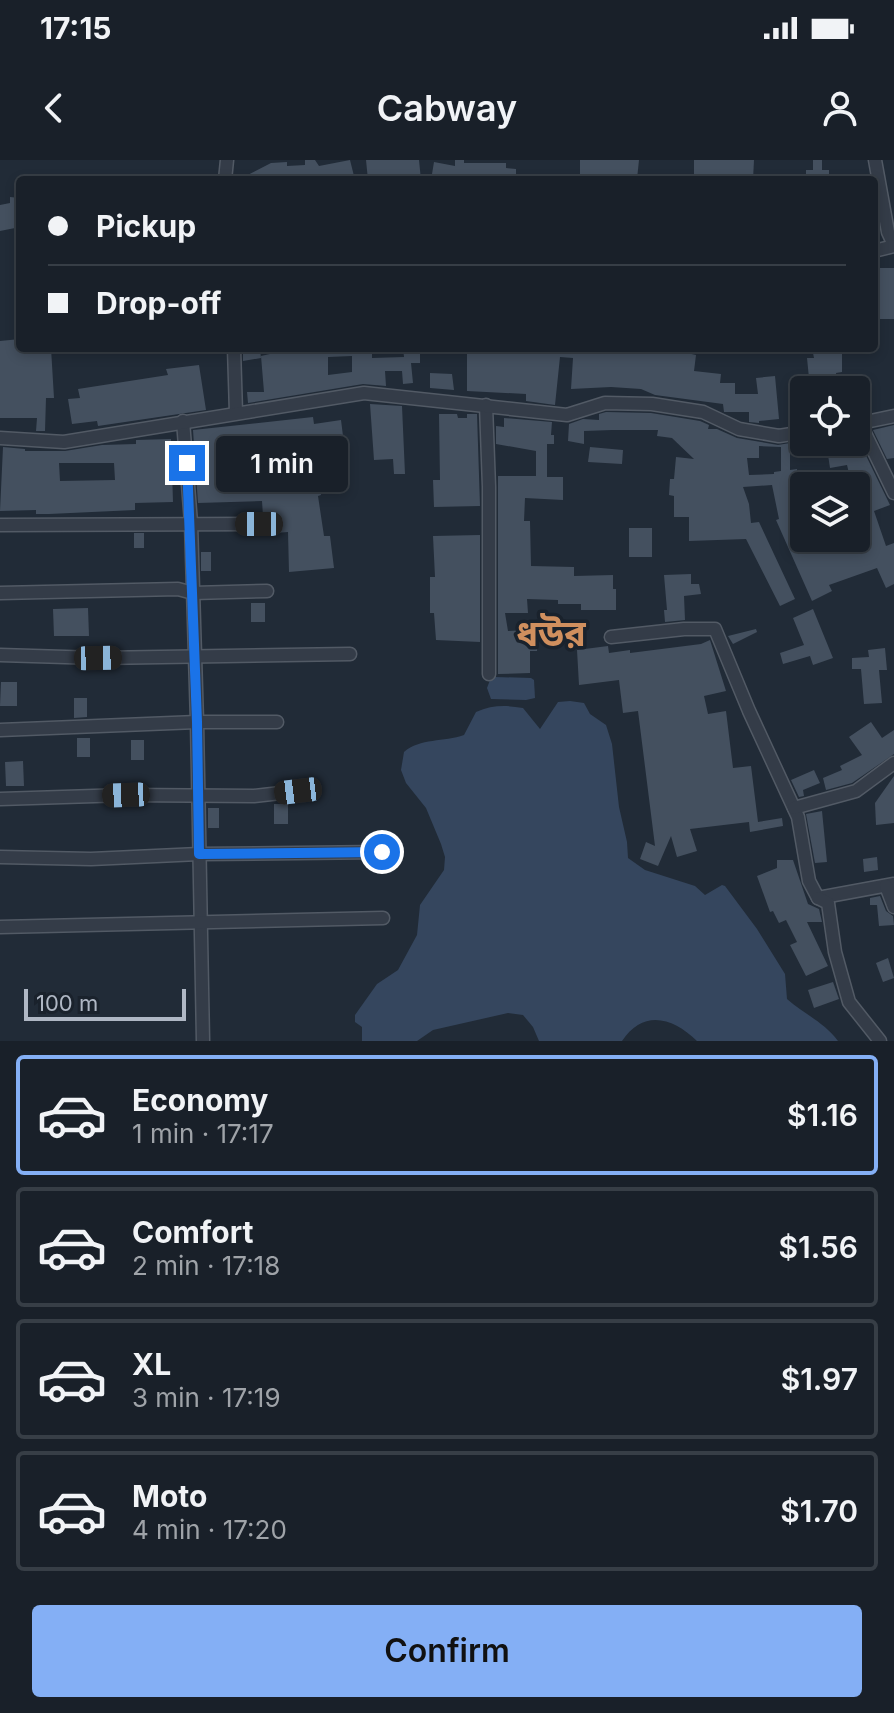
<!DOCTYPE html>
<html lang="en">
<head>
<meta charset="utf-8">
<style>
  body { margin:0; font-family:Inter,"Noto Sans Bengali",sans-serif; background:#222831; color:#f1f3f6; height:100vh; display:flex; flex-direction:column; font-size:30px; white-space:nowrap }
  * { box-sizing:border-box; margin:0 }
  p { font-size:26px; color:#9fa3a8 }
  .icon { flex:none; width:44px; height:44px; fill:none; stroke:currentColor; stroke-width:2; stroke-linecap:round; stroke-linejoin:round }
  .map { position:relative; height:881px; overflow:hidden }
  .drawer { display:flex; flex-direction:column; background:#192029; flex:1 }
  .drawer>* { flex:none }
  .hud { position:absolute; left:16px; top:16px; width:862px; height:176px; border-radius:8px; box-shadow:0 4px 12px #0003,0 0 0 2px #373e46; display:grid; align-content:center; height:176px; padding:0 32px; background:#192029 }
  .tools { position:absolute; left:790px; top:216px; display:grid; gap:16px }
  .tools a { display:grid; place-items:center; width:80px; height:80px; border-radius:8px; background:#192029; box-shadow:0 4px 12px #0003,0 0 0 2px #373e46; font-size:40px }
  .scale { position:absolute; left:24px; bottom:20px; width:162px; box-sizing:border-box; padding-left:8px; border:4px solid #afb7c4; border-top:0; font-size:22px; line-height:28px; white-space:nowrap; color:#afb7c4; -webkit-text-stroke:6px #1a222c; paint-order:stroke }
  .end { position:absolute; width:36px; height:36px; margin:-18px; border:10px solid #1a73e8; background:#fff; box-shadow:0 0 0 4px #fff }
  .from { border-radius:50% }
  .bubble { position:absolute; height:56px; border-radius:8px; background:#192029; box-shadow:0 4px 12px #0003,0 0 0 2px #373e46; font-size:26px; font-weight:600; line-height:56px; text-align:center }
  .car { position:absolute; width:24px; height:48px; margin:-24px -12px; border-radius:10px; box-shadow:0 0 6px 2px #0007; background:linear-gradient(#222 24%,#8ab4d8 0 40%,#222 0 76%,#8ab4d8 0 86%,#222 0) }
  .hud b { display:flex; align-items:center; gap:28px; height:76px; font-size:30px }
  .hud b+b { border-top:2px solid #373e46 }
  .hud i { width:20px; height:20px; background:#f1f3f6 }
  ul { padding:14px 0 0; list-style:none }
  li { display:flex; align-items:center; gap:24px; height:120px; margin:0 16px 12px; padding:0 16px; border:4px solid #373e46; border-radius:8px }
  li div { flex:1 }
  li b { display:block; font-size:30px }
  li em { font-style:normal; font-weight:600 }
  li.active { border-color:#84aff5 }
  li>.icon { width:72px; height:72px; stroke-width:1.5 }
  .action { display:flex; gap:16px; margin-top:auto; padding:16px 32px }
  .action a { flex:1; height:92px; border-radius:8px; background:#84aff5; color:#111; font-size:32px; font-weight:600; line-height:92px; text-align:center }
  .status { display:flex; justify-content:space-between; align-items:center; height:56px; padding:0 40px; background:#192029; direction:ltr }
  .status svg { height:22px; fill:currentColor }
  header { display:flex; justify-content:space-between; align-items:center; height:104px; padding:0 32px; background:#192029; font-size:36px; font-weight:600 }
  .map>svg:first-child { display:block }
  .water { fill:#35465e }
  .building { fill:#44505f; fill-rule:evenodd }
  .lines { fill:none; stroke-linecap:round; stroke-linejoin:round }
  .minor-casing { stroke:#525a65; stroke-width:15 }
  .minor { stroke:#343c48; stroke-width:12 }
  .route { stroke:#1a73e8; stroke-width:10 }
  .labels { text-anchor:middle; stroke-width:7; stroke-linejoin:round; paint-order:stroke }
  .district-label { font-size:36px; font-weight:bold; fill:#d08f5e; stroke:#1a222c }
</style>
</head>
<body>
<div class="status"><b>17:15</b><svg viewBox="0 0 49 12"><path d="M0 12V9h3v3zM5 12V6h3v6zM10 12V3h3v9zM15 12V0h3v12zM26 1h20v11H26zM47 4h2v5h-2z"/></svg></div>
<header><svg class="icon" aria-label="back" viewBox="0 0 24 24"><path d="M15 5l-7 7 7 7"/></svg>Cabway<svg class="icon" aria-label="person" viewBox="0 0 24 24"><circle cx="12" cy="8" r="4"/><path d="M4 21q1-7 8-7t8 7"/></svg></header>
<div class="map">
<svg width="894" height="881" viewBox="0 0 894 881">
  <rect width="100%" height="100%" fill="#212b37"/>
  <g class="water">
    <path d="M495,517L531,518L534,520L535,538L526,540L491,539L487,528L490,520Z"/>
    <path d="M570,541L584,543L590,554L606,565L612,584L619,647L627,682L628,698L645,710L695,726L705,735L722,725L725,726L757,769L785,814L787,839C804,854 824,862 838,881H697C673,857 643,849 622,881H539L533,867L523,855L508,853L433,870L417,881H362V867L355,862V855L377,824L398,810L417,775L420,745L444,710L445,697L441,684L426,648L406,623L401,610L404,592C420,578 444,582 464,575L476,552C492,545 506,545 523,548L540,569L558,542Z"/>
  </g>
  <g class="building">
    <path d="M305,0H315L319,6L350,0L355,20H300V17L238,20L271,3L287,2V6L305,5Z"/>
    <path d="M366,0H419L421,20H368Z"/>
    <path d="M455,0H464V3H506V8L516,9V20L441,17L440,20H431L434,2L455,6Z"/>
    <path d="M580,0H639L637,19L580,20Z"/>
    <path d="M694,0H754L753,20H694Z"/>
    <path d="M813,0H822V10H829V20H806V10H813Z"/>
    <path d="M10,37L20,38V67L0,71V45L10,43Z"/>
    <rect x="874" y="108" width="20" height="51"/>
    <path d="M20,179V188H51L54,238H46L45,271H36L37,258H0V181Z"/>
    <path d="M243,188H260L261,198L243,201Z"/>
    <path d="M296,188H372V198L404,197L403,188H420V203H411L413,223L403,224L402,211H385L386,226L363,224L248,243L247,232H264L261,196ZM352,196V212L328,215V197Z"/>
    <path d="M665,188L696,195L694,211L721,214L720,223H735V234H758L756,218L775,216L779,259L759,261V263L749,262V252H724L723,244L655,235L641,229L611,227L571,229L573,198L560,197L555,245L526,241V234L467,231V189Z"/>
    <path d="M842,191V212L836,213L838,230H797L796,219L809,218L807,198H814L813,193Z"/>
    <path d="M199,205L206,250L98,266L97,261L72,264L68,239L80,238L78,229L168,215L166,209Z"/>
    <path d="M430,213L452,214L454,230L430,228Z"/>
    <path d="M370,244L402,246L405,314H394L393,299L374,300Z"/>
    <path d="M606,252L651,253L700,261L709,265L708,269H717L737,278L778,285L790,283V310L797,309L798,320L794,321L804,353V357L791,363L804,392L829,378H856V326H852L847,305L830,308L826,282H856V275L890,345L874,351L886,386L894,383V424L886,428L877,408L829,425L832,431L812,441L776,360L779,359L772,325L743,327L749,344L751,363L759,362L795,439L780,446L746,379L689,381V357H674V336L669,335L670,319H674L676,297L694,299L672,278L657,276L658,270H612L584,271V284L568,281L569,264L583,259L599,260V254ZM759,286L781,287V311L774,312V314L749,315L747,298H759Z"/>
    <path d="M439,254H457L458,258H467V254H477L480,346L434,347L433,320H440Z"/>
    <path d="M313,257L314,264L341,260L343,276L315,280L321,335L318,336L324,376H330L334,408L289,412L288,372L264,374L268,363L263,356L262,341L198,343L193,270Z"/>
    <path d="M504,258L552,262L551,275H554V284H547V317H563V340L525,338L524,361H530L531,406L574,407V416L613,415V429H616V450H581V444H558V440L527,439L528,453H505L508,471L528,470L529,478H538L537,491H530V513L498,514V316H536V291L496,284V266L504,267Z"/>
    <path d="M894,265V298L887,299L873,270Z"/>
    <path d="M171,279L173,342L135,343V350L49,354H36V350L0,351L3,287L25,289V291H65L102,285L136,284V280ZM59,303H114L115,320L60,321Z"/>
    <path d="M590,287L623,290L622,304L588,302Z"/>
    <rect x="629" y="368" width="23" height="29"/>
    <rect x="134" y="373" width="10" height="15"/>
    <path d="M480,375V482L436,480L434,453H430V417H435L433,376Z"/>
    <rect x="201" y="392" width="10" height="19"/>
    <path d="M691,414V424H699L701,434L684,436L685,460L665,462L664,450H667L664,415Z"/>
    <rect x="251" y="443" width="14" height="19"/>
    <path d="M88,448L89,476H54L53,449Z"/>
    <path d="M813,449L833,498L813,505L810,496L783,504L780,493L804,485L793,458Z"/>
    <path d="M756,469L757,472L733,484L728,476Z"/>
    <path d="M710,480L726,531L704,536L708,554L726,551L733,608L751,606L758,662L782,658L783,666L750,672L749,662L690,669L697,691L677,697L671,676L658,706L640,699L646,682L655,686L638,551L623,553L619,520L579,525L577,490L608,486L609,493L630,490V493L701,484Z"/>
    <path d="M885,488L887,510H879L882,543L864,544L861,509H852V498L869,497L868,490Z"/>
    <path d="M1,522H17V546H0Z"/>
    <path d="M74,538H87V557L74,558Z"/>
    <path d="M871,562L882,578L894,570V594L852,623L826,630L823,618L842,610L840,606L862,595L849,577Z"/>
    <rect x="77" y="578" width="13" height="19"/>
    <rect x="131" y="580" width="13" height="20"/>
    <path d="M23,601L24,626H6L5,602Z"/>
    <path d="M814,610L820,623L803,630L804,636L799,637L791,620Z"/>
    <path d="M894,616V663L876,665L875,643Z"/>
    <rect x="274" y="644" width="14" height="20"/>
    <rect x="208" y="648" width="11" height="20"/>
    <path d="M822,651L827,702L815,703L806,654Z"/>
    <path d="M877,697L878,710L864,712L863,699Z"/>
    <path d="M777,700H793L808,744L819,749L822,762H807L828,806L806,816L790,785L797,782L786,760L779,763L773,751L770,752L757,716L777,708Z"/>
    <path d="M880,736L886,751L893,756L894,765L879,766L877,745H870V738Z"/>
    <path d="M888,798L894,818L883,822L876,803Z"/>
    <path d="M833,822L839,839L814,848L808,830Z"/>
  </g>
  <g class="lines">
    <defs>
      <g id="minor">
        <path d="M875,0L888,72L894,85"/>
        <path d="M225,20L227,0"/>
        <path d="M874,91L894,86"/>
        <path d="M234,188L236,253"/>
        <path d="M486,245L489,327V514"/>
        <path d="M183,261L191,363L197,562L203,881"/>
        <path d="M860,263L894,333"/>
        <path d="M856,264L894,256"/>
        <path d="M0,278L64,282L364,233L567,255L605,243L652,244L703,252L739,269L779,276L804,272"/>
        <path d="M0,365L259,364"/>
        <path d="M0,433L178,429L193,433L267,431"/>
        <path d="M611,477L684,469H715L749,551L798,657L809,721L818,738L894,724"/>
        <path d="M0,495L98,498L350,494"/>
        <path d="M0,570L197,562H277"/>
        <path d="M0,639L126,635L254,636L298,631"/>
        <path d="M794,648L856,631L894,603"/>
        <path d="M0,697L91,699L199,694L382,692"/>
        <path d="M886,726L894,747"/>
        <path d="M818,738L828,743L835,792L849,842L880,881"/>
        <path d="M0,767L383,758"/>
      </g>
    </defs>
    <use href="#minor" class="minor-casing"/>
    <use href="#minor" class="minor"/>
  </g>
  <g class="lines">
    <path class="route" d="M187,303L197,562L199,694L382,692"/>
  </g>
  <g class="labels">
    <g class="district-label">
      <text x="551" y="486">ধউর</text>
    </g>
  </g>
</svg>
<div class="tools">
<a><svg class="icon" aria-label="locate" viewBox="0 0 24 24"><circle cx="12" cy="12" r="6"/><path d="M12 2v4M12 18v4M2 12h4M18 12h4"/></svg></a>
<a><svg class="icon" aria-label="layers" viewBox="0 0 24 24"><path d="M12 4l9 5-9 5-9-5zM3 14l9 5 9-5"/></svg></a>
</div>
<div class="scale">100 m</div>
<i class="end from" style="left:382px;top:692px"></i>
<i class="end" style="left:187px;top:303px"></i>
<div class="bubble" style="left:216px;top:276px;width:132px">1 min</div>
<i class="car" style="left:259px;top:364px;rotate:270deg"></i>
<i class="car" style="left:98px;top:498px;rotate:89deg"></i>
<i class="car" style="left:298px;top:631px;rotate:263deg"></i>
<i class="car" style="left:126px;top:635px;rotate:268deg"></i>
<div class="hud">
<b><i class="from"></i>Pickup</b>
<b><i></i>Drop-off</b>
</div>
</div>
<section class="drawer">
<ul>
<li class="active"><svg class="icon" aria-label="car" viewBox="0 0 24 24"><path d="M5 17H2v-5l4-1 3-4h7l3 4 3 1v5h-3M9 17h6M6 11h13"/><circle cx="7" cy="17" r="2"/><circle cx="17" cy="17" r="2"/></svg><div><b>Economy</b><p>1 min · 17:17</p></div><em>$1.16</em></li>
<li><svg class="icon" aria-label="car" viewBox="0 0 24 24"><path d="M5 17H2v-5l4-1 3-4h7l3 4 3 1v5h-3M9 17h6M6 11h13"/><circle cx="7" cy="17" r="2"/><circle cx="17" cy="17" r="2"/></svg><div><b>Comfort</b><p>2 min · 17:18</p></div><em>$1.56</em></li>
<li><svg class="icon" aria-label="car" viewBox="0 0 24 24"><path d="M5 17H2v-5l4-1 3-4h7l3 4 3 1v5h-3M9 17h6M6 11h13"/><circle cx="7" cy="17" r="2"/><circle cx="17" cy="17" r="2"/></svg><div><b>XL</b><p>3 min · 17:19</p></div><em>$1.97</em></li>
<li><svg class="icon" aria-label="car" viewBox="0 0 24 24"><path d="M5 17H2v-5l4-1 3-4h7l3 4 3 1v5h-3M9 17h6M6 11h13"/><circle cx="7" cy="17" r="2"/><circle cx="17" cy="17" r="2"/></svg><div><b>Moto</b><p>4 min · 17:20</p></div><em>$1.70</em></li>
</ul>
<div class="action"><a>Confirm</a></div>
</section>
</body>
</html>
